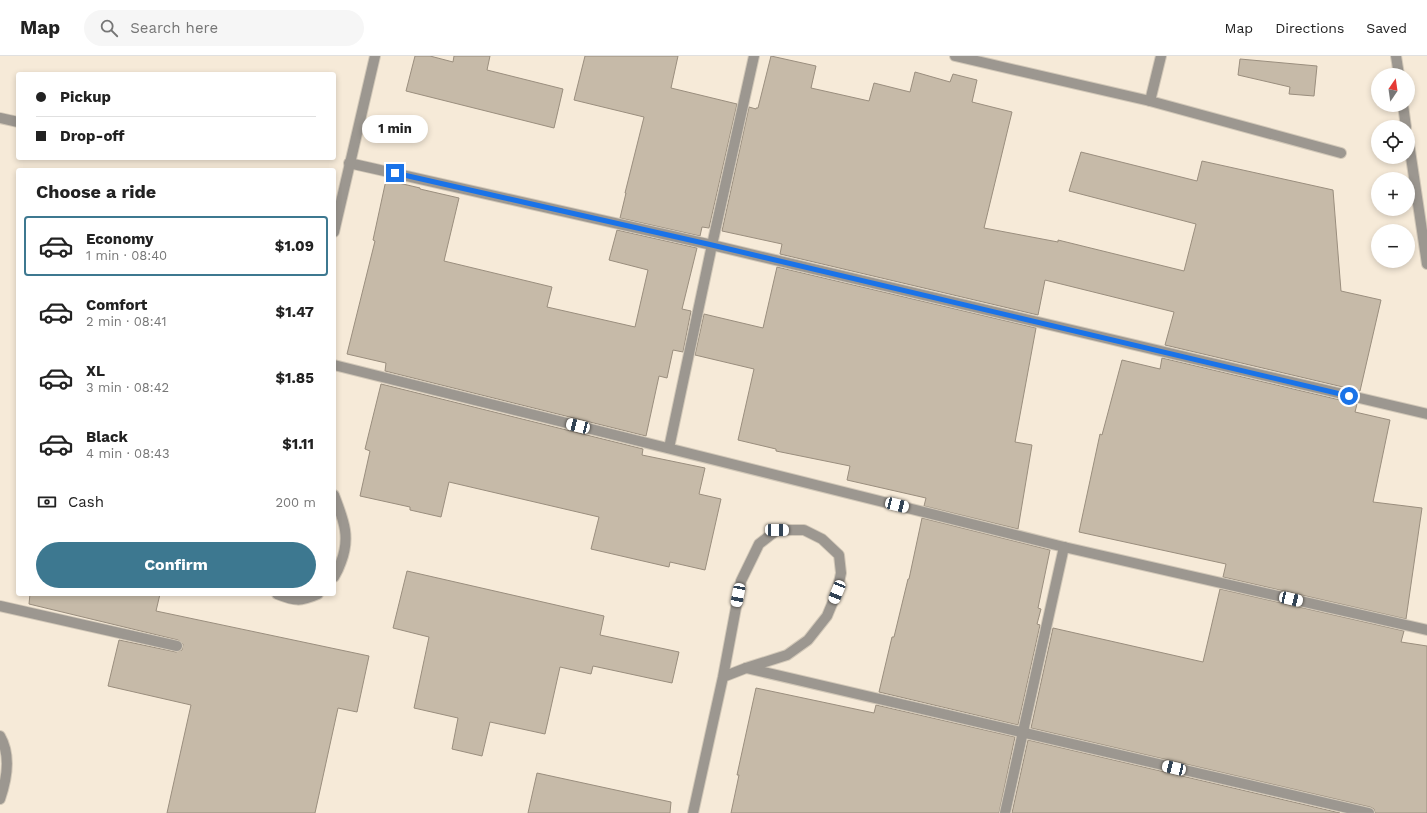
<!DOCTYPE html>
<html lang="en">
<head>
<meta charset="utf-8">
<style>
  body { margin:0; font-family:"Work Sans",sans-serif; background:#f6f6f6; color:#222; height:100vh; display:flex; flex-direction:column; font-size:15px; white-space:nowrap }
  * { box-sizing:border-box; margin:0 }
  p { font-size:13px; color:#767676 }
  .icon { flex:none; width:22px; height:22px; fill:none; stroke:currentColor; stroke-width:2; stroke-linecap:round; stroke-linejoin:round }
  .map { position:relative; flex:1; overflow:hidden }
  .drawer { position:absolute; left:16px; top:112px; width:320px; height:428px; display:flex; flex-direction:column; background:#fff; border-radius:4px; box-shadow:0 2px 6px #0003 }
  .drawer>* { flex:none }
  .guide { position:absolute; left:16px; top:16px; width:320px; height:88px; border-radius:4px; box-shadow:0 2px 6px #0003; display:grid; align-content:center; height:88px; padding:0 20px; background:#fff }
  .needle { width:26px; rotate:13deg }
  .controls { position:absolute; left:1371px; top:12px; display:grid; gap:8px }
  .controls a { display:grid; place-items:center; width:44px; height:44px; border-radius:50%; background:#fff; box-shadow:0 2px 6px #0003; font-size:20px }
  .end { position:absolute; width:18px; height:18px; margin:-9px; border:5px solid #1a73e8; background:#fff; box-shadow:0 0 0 2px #fff }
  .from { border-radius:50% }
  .bubble { position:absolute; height:28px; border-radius:14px; background:#fff; box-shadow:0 2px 6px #0003; font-size:13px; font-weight:700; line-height:28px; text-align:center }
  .car { position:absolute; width:12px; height:24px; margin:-12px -6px; border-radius:5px; box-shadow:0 0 3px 1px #0007; background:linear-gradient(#fff 24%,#345 0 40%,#fff 0 76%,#345 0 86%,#fff 0) }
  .guide b { display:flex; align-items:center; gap:14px; height:38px; font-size:15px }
  .guide b+b { border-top:1px solid #e0e0e0 }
  .guide i { width:10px; height:10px; background:#222 }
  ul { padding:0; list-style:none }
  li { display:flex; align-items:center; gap:12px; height:60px; margin:0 8px 6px; padding:0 12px; border:2px solid transparent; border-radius:4px }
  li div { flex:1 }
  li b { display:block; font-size:15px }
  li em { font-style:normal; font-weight:700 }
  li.selected { border-color:#3d7890 }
  li>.icon { width:36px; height:36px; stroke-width:1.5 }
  h2 { padding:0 20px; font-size:18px; line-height:48px }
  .pay { display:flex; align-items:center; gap:10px; height:44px; padding:0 20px; font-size:15px }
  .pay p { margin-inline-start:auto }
  .button { display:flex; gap:8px; margin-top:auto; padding:8px 20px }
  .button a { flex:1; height:46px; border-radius:24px; background:#3d7890; color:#fff; font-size:16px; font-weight:700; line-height:46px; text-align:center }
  header { display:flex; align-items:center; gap:24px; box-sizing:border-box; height:56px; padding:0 20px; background:#fff; border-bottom:1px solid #e0e0e0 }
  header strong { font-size:19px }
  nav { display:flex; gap:22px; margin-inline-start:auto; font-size:14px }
  .search { width:280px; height:36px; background:#f6f6f6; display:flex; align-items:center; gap:10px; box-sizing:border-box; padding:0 14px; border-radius:22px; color:#767676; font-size:15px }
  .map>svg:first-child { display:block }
  .building { fill:#c6baa8; stroke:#9a8e7e }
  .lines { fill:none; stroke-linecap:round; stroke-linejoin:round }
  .minor-casing { stroke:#d2c8b8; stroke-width:12 }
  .minor { stroke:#9c9790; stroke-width:10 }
  .route { stroke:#1a73e8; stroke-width:5 }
</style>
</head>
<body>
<header>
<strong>Map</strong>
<div class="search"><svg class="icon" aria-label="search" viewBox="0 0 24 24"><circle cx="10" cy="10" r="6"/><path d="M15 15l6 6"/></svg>Search here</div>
<nav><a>Map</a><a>Directions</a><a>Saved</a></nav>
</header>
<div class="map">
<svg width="1427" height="757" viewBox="0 0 1427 757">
  <rect width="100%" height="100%" fill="#f6ead8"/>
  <g class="building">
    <path d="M415,0H430L453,6L454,0H490L487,14L563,33L554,72L406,35Z"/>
    <path d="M585,0H678L671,32L737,48L709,172L702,171L700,180L620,162L626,137H625L644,61L574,44Z"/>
    <path d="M771,0L816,10L811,32L869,45L874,27L910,36L915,16L950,26L953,18L977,24L972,46L1012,56L984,172L1058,186V184L1184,215L1196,168L1069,135L1081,96L1197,125L1202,105L1333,134L1341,235L1381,244L1360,335L1165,289L1174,256L1045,224L1038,259L780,198L782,188L722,175L749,51L756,53V52H758Z"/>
    <path d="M1240,3L1317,10L1314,40L1289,38L1290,31L1238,19Z"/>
    <path d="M386,124L420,132V133L459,142L444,205L552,231L547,251L635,271L648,214L609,204L617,174L697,192L682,253L691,255L683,296L673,294L667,322L659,320L646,380L385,315L386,307L347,298L375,185L373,184Z"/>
    <path d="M777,211L1036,272L1015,386L1032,389L1018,473L924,450L926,442L847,424L850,410L776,395V393L738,384L754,313L695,299L704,258L763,272Z"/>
    <path d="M1162,302L1357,348L1355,356L1390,364L1373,446L1422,452L1406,563L1223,521L1226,508L1079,476L1100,378L1102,379L1122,304L1160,313Z"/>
    <path d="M381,328L643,393L642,399L705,412L699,438L721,443L705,514L670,506L669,511L591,493L599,461L449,426L441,461L410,454V451L360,440L370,395L365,393Z"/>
    <path d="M922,462L1050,494L1038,552L1041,553L1037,568L1040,569L1018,669L879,636L892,581H894L908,523H909Z"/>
    <path d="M407,515L604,560L600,579L679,596L672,627L593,610L591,618L560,611L545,678L490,666L482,700L452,693L458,662L414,652L429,581L393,572Z"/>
    <path d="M1220,533L1404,575L1401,586L1427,590V757H1375L1374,753L1370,751L1031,672L1053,572L1203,606Z"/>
    <path d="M30,538H160L156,555L369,600L357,656L338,652L315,757H167L191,649L108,630L119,584L176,596L182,594L183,588L178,584L29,548Z"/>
    <path d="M756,632L874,657L876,649L1015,681L999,757H731L739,719H737Z"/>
    <path d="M1028,684L1340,757H1012Z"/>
    <path d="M537,717L671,746L670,757H528Z"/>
  </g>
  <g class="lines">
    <defs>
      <g id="minor">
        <path d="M955,0L1150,45"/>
        <path d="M1161,0L1150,45L1341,97"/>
        <path d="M1396,0L1399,19"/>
        <path d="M1403,49L1406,71"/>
        <path d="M0,62L18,66"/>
        <path d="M1408,81L1427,208"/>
        <path d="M349,107L712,189L1427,358"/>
        <path d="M334,176L375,0"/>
        <path d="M334,309L1064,491L1427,574"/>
        <path d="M669,392L712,189L754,0"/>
        <path d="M334,439C343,463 351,480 341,506C339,512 337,516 334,521"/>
        <path d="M277,538C295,545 300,546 318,538"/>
        <path d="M0,550L177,590"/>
        <path d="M746,612L1369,757"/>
        <path d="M0,680C11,699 7,723 0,743"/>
        <path d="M693,757L723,621L741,525L759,488L777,474H804L822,483L839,499L841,517L837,536L827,560L808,584L787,599L746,612L723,621"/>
        <path d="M1005,757L1064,491"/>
      </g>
    </defs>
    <use href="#minor" class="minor-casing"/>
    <use href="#minor" class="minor"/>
  </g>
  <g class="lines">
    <path class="route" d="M395,117L712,189L1349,340"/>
  </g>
</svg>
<div class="controls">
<a><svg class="needle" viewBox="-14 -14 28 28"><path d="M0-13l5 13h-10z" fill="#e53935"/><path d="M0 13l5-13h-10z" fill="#767676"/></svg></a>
<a><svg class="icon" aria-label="locate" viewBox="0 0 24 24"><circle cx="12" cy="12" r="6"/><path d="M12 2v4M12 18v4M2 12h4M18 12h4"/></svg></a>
<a>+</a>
<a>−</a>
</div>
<i class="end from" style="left:1349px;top:340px"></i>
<i class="end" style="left:395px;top:117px"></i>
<div class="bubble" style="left:362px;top:59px;width:66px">1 min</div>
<i class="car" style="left:578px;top:370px;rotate:284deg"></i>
<i class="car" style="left:897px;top:449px;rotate:104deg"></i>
<i class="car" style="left:777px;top:474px;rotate:91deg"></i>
<i class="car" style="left:837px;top:536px;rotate:202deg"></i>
<i class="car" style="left:738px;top:539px;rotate:191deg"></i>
<i class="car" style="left:1291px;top:543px;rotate:103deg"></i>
<i class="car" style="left:1174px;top:712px;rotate:283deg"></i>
<div class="guide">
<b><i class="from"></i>Pickup</b>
<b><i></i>Drop-off</b>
</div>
<section class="drawer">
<h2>Choose a ride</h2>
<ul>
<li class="selected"><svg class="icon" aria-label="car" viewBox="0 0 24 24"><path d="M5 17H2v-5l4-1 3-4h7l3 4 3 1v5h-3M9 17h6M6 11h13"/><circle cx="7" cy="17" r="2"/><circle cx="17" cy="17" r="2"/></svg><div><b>Economy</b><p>1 min · 08:40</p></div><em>$1.09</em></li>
<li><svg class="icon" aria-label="car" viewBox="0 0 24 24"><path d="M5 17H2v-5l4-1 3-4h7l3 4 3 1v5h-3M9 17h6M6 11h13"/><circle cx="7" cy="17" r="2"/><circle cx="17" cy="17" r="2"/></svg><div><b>Comfort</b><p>2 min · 08:41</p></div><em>$1.47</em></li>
<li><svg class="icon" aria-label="car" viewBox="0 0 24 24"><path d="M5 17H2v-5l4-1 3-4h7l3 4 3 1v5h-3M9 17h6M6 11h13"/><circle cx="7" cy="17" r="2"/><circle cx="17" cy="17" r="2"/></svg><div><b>XL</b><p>3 min · 08:42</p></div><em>$1.85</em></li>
<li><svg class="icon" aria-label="car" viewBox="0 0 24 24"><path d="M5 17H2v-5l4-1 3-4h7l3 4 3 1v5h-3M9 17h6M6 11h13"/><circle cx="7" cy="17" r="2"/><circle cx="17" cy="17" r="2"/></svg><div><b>Black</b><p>4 min · 08:43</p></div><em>$1.11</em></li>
</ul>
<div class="pay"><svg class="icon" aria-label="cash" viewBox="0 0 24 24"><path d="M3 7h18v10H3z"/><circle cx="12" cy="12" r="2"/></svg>Cash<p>200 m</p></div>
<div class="button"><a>Confirm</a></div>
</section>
</div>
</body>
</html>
